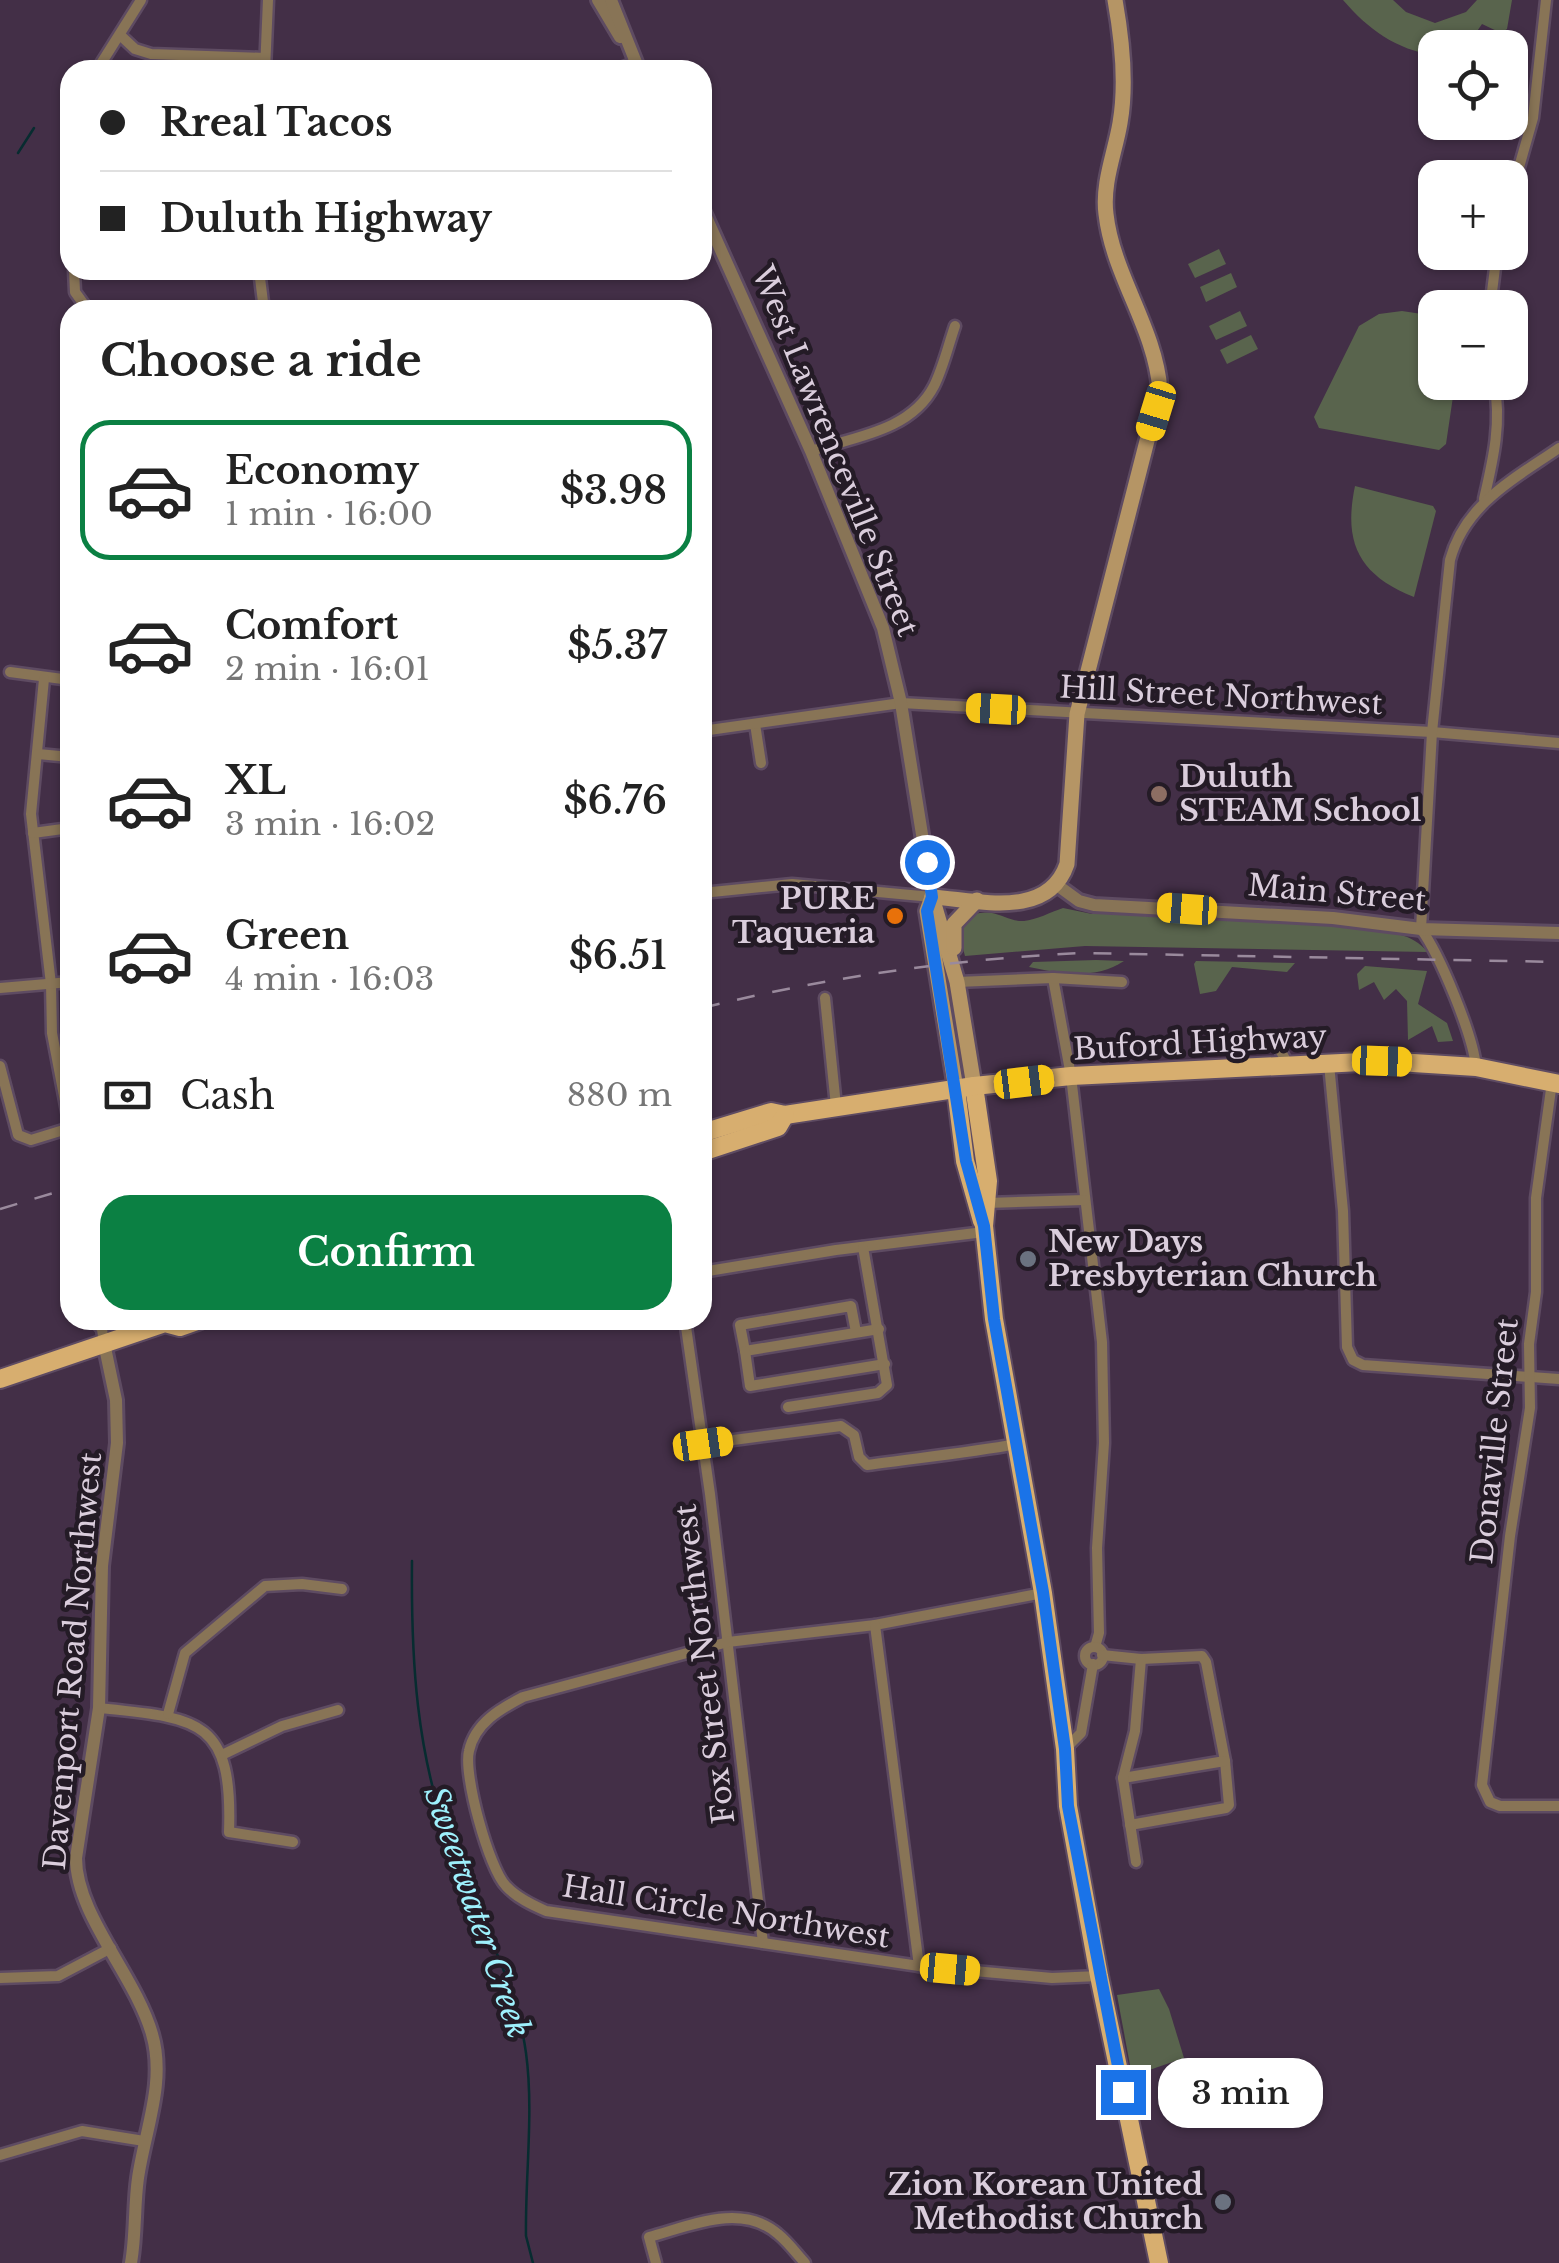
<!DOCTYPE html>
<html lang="en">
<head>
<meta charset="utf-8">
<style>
  body { margin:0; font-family:"Libre Baskerville",serif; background:#f2f2f2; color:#222; height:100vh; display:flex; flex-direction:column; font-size:38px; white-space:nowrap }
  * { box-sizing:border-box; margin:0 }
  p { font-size:32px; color:#767676 }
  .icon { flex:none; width:55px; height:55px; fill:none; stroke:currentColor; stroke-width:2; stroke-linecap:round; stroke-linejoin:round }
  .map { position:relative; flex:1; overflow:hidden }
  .sheet { position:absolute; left:60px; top:300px; width:652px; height:1030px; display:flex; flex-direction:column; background:#fff; border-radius:30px; box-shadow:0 2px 8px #0004 }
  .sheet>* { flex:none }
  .hud { position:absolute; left:60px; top:60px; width:652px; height:220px; border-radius:30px; box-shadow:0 2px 8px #0004; display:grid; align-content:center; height:220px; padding:0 40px; background:#fff }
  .fabs { position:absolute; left:1418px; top:30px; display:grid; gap:20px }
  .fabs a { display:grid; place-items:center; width:110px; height:110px; border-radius:20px; background:#fff; box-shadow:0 2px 8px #0004; font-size:50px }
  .end { position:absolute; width:45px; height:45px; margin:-22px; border:12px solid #1a73e8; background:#fff; box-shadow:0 0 0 5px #fff }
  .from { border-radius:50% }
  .bubble { position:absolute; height:70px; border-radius:30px; background:#fff; box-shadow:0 2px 8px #0004; font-size:32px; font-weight:600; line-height:70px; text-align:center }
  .car { position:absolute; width:30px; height:60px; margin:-30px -15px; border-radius:12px; box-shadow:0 0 8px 2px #0007; background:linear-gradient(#f5c518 24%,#345 0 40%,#f5c518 0 76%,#345 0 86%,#f5c518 0) }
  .hud b { display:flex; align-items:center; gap:35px; height:95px; font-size:38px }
  .hud b+b { border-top:2px solid #e0e0e0 }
  .hud i { width:25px; height:25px; background:#222 }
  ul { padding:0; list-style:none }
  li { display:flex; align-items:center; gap:30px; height:140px; margin:0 20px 15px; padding:0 20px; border:5px solid transparent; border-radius:30px }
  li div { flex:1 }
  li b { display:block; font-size:38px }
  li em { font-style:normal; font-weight:600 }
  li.current { border-color:#0b8043 }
  li>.icon { width:90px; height:90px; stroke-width:1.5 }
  h2 { padding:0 40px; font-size:45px; line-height:120px }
  .pay { display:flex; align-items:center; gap:25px; height:110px; padding:0 40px; font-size:38px }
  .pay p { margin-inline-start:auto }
  .primary-button { display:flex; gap:20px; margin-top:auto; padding:20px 40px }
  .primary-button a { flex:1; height:115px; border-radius:30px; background:#0b8043; color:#fff; font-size:40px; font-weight:600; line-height:115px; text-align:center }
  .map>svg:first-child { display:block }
  .green { fill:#59644d }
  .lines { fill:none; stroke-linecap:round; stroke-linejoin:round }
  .stream { stroke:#072c30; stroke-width:2.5 }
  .minor-casing { stroke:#5e4b62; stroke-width:15 }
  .tertiary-casing { stroke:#5e4b62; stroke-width:18 }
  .secondary-casing { stroke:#5e4b62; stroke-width:20 }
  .primary-casing { stroke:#5e4b62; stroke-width:22 }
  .minor { stroke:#887456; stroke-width:10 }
  .tertiary { stroke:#887456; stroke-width:12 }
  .secondary { stroke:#b59565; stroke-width:15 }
  .primary { stroke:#d7ae6f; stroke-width:18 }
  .rail { stroke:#9a8a9d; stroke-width:2.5; stroke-dasharray:18 18; stroke-linecap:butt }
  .route { stroke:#1a73e8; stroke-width:12 }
  .education-dot { fill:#8d6e63; stroke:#241b26; stroke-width:4 }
  .food-dot { fill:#e8710a; stroke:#241b26; stroke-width:4 }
  .worship-dot { fill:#6b7280; stroke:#241b26; stroke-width:4 }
  .labels { text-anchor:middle; stroke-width:9; stroke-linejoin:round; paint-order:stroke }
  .street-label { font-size:30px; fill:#dacddc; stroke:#241b26 }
  .poi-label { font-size:30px; font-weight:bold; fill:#dacddc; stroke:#241b26; text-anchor:start }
  .water-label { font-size:32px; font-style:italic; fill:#9ef0fc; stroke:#241b26 }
</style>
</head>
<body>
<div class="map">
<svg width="1559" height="2263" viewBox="0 0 1559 2263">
  <rect width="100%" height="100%" fill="#432f47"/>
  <g class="green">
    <path d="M1343,0H1393L1406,12L1435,23L1466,12L1477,0H1512L1507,29L1501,33L1482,24L1467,46L1435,48V55C1396,50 1368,29 1343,0Z"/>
    <path d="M1219,249L1226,264L1195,278L1188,264Z"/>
    <path d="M1231,273L1237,287L1206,302L1200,287Z"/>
    <path d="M1240,311L1247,326L1216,340L1209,326Z"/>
    <path d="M1402,311L1435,316V382L1455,383L1446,444L1439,450L1319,428L1314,417L1359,326L1379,314Z"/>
    <path d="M1251,335L1258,349L1227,364L1220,350Z"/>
    <path d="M1355,486L1433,506L1436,511L1414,597C1359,575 1343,543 1355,486Z"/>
    <path d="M1063,908L1092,914L1127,912L1365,928C1390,932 1411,933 1428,952L1085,946L965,956C958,933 962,909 992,913C1002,915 1014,922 1024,921C1036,920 1051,912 1063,908Z"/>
    <path d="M1096,960L1124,961C1095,980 1063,974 1029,967L1033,962Z"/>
    <path d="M1196,961L1295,963L1287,972L1232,967L1216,991L1200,994L1194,964Z"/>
    <path d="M1365,966L1427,971L1418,1004L1447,1023L1453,1041L1438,1042L1432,1026L1408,1040L1407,1001L1396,989L1384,1000L1374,982L1359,990L1357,974Z"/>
    <path d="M1159,1989L1169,2009L1184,2058L1132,2076L1117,1995Z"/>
  </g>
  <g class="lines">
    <g class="stream">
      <path d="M18,153L34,128"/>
      <path d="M412,1561C411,1659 416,1754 451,1846C477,1915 516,1979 526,2053C534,2111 525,2177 526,2236L533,2263"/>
    </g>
    <defs>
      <g id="minor">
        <path d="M120,35L135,49L151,54L265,58"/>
        <path d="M97,70L141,0"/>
        <path d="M265,70L268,0"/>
        <path d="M616,70L636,62"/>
        <path d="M1510,199L1533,118L1546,0"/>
        <path d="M74,270L75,292L88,310"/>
        <path d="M259,270L264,310"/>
        <path d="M1490,308L1497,252"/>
        <path d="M68,442L70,443"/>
        <path d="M811,451C854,437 911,431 934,386C943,368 948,346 955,326"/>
        <path d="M1484,499C1493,460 1502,423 1494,382"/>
        <path d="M10,672L70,680"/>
        <path d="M44,679L31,814L51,984L52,1033L70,1127"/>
        <path d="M755,724L761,763"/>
        <path d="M702,731L901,703L1432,732L1559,743"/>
        <path d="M38,754L70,757"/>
        <path d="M33,833L70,828"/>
        <path d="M702,893L792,884L932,897"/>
        <path d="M1053,978L1071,1076L1102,1342L1104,1443L1097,1548L1099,1633L1095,1647"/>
        <path d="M957,982L1053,978L1122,982"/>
        <path d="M0,988L70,982"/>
        <path d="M825,998L836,1106"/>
        <path d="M1275,1041L1289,1066"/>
        <path d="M1329,1064L1343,1211L1347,1347L1353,1360L1363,1365L1559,1379"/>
        <path d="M0,1066L18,1135L31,1140L70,1128"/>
        <path d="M1476,1067C1473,1035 1440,955 1421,929L1432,732L1450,560C1465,504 1514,479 1559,448"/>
        <path d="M1552,1082L1536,1198V1292L1529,1344L1530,1408L1510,1536L1482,1785L1490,1802L1500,1806H1559"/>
        <path d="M70,1140V1162"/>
        <path d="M987,1203L1085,1200"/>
        <path d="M702,1272L836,1250L984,1232"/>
        <path d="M94,1320L102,1329L104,1343"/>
        <path d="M685,1320L710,1494L763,1943"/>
        <path d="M856,1332L851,1306L740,1325L745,1351L879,1329"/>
        <path d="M745,1351L750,1386L885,1364"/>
        <path d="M788,1407L878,1393L887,1385L863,1247"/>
        <path d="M703,1444L841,1426L854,1435L859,1457L867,1465C917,1458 967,1453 1017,1444"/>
        <path d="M1043,1593L875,1625L728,1642L523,1697C500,1709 475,1723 469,1751C463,1774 489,1869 506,1886C517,1898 532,1905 546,1911L919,1966L1052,1978L1099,1976"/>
        <path d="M875,1625L919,1966"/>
        <circle cx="1094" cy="1656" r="9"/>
        <path d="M1102,1655L1141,1659L1202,1656L1206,1662L1225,1761L1229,1805L1226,1808L1130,1825"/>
        <path d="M99,1708C199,1718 233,1719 229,1832L293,1842"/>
        <path d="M168,1714L185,1653L265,1586L302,1584L342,1589"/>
        <path d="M1066,1748L1081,1733L1093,1664"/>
        <path d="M224,1754L282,1726L338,1710"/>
        <path d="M1123,1778L1225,1761"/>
        <path d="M1136,1862L1123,1778L1135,1731L1141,1659"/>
        <path d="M0,1978L58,1976L111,1948"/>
        <path d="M0,2155L82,2131L144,2141"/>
        <path d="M656,2263L649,2237C690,2226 741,2202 778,2234C788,2242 796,2253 805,2263"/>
      </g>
      <g id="tertiary">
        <path d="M598,0L620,37"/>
        <path d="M611,0L639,70"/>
        <path d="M702,208L811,451L883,628L901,703L932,897"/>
        <path d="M1057,885L1079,901L1094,905L1333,918L1421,929L1559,933"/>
        <path d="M104,1343L116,1400L117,1443L102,1566L99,1708L76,1858C76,1915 135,1975 152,2034C166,2082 145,2130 138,2178C134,2206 136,2235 131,2263"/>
      </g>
      <g id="secondary">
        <path d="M932,897C978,900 1048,920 1067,864L1077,714L1160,390C1155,327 1113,276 1106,214C1102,183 1115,153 1120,123C1127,83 1122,39 1115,0"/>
        <path d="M932,897L927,911L956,1089"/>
        <path d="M932,897L957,982L974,1086"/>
        <path d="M954,948V924L977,900"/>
      </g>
      <g id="primary">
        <path d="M974,1086L988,1181L984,1226L994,1319L1043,1593L1065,1749L1068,1806L1099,1976L1159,2263"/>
        <path d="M956,1089L965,1161L982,1221"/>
        <path d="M702,1133L771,1112L785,1115L974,1086L1071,1076L1382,1061L1476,1067L1559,1084"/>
        <path d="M702,1152L778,1127L785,1115"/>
        <path d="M0,1379L165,1323L180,1327L200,1320"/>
      </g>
    </defs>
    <use href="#minor" class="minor-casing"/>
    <use href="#tertiary" class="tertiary-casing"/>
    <use href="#secondary" class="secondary-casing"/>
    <use href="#primary" class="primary-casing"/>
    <use href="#minor" class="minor"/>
    <use href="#tertiary" class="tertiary"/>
    <use href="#secondary" class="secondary"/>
    <use href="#primary" class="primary"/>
    <g class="rail">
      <path d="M702,1008C828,977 954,959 1083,953L1559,962"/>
      <path d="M0,1209L70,1188"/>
    </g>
  </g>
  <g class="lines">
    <path class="route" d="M927,862L932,897L927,911L966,1161L984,1226L994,1319L1043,1592L1065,1749L1068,1806L1123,2092"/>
  </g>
  <circle class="education-dot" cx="1159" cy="794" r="10"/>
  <circle class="food-dot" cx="895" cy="916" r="10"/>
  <g class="worship-dot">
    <circle cx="1028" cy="1259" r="10"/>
    <circle cx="1223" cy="2202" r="10"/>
  </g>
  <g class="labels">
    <g class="street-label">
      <text transform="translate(835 451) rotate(68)" y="10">West Lawrenceville Street</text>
      <text transform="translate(1221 696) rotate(3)" y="10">Hill Street Northwest</text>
      <text transform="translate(1337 893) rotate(5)" y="10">Main Street</text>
      <text transform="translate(1200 1043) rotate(-3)" y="10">Buford Highway</text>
      <text transform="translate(1495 1441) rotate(-84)" y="10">Donaville Street</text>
      <text transform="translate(73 1661) rotate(-85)" y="10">Davenport Road Northwest</text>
      <text transform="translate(705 1664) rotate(-97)" y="10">Fox Street Northwest</text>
      <text transform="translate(726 1912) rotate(9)" y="10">Hall Circle Northwest</text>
    </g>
    <g class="poi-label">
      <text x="1179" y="787">Duluth<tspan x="1179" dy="34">STEAM School</tspan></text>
      <text x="875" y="909" text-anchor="end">PURE<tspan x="875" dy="34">Taqueria</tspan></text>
      <text x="1048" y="1252">New Days<tspan x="1048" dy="34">Presbyterian Church</tspan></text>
      <text x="1203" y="2195" text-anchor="end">Zion Korean United<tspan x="1203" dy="34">Methodist Church</tspan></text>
    </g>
    <g class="water-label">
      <text transform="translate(477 1912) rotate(71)" y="11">Sweetwater Creek</text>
    </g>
  </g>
</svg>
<div class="fabs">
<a><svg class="icon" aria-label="locate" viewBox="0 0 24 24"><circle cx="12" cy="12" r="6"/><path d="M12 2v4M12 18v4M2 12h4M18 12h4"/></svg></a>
<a>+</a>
<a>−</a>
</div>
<i class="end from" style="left:927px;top:862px"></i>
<i class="end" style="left:1123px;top:2092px"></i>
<div class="bubble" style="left:1158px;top:2058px;width:165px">3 min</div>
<i class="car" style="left:1156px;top:411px;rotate:197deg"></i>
<i class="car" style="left:996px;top:709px;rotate:273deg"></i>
<i class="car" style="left:1187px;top:909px;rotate:274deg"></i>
<i class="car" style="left:1382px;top:1061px;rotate:92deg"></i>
<i class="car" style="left:1024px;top:1082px;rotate:83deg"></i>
<i class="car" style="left:703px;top:1444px;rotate:82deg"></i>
<i class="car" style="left:950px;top:1969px;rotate:95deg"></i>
<div class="hud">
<b><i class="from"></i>Rreal Tacos</b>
<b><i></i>Duluth Highway</b>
</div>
<section class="sheet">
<h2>Choose a ride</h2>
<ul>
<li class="current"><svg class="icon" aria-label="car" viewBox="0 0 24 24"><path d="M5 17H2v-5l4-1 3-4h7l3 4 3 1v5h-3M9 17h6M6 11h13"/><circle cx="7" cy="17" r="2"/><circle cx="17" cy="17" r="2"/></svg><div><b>Economy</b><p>1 min · 16:00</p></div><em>$3.98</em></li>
<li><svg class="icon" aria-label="car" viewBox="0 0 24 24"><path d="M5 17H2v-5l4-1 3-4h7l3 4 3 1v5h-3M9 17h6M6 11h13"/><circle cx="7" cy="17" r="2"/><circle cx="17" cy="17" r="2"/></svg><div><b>Comfort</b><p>2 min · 16:01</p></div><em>$5.37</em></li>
<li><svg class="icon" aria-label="car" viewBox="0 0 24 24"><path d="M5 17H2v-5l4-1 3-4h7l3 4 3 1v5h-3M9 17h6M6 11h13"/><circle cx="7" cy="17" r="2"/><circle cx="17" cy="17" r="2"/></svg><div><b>XL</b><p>3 min · 16:02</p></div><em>$6.76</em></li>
<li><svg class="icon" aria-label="car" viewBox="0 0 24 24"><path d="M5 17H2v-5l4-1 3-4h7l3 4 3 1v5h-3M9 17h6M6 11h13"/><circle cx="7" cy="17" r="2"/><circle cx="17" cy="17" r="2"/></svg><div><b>Green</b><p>4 min · 16:03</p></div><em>$6.51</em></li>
</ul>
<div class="pay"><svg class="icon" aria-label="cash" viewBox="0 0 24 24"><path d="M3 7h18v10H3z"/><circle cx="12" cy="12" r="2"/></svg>Cash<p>880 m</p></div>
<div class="primary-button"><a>Confirm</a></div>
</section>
</div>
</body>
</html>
